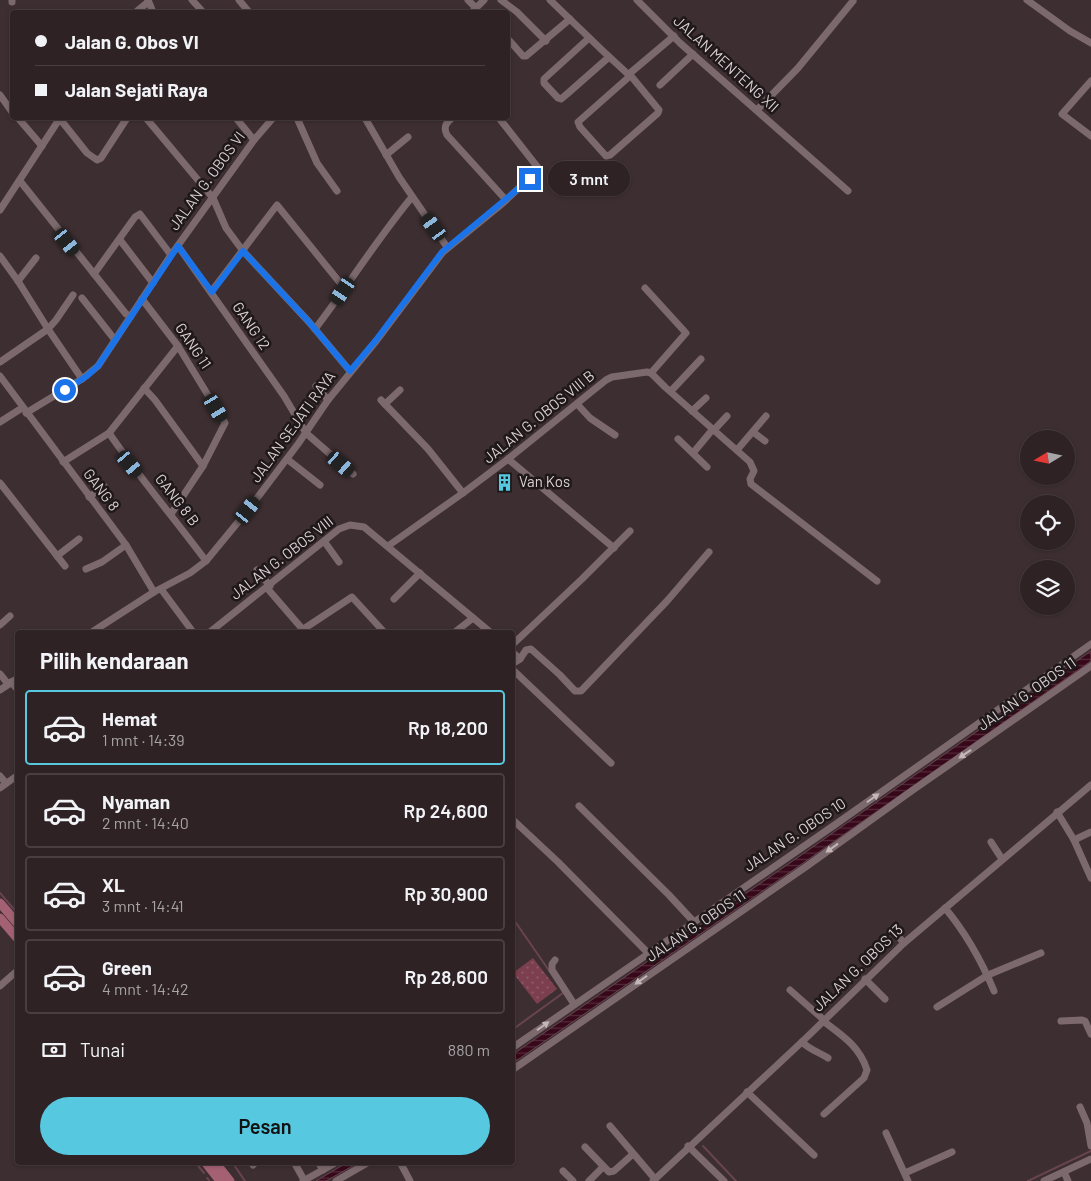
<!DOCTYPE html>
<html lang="id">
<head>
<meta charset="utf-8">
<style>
  body { margin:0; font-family:Barlow,sans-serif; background:#362a2d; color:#f1f3f6; height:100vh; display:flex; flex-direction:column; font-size:19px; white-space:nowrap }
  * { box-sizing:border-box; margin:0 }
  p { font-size:16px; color:#a7a4a7 }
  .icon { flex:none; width:28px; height:28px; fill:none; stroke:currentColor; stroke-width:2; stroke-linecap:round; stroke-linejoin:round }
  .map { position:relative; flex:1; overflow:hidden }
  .details { position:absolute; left:15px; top:630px; width:500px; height:535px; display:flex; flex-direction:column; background:#2e2225; border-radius:5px; box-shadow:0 1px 4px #0004,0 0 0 1px #493f42 }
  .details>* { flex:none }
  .top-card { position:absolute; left:10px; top:10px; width:500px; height:110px; border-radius:5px; box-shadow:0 1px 4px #0004,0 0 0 1px #493f42; display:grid; align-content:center; height:110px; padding:0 25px; background:#2e2225 }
  .needle { width:32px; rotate:260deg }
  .buttons { position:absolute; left:1020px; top:430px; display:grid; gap:10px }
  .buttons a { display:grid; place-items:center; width:55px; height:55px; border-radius:50%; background:#2e2225; box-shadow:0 1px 4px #0004,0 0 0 1px #493f42; font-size:25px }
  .end { position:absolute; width:22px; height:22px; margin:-11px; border:6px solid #1a73e8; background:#fff; box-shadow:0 0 0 2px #fff }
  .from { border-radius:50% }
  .bubble { position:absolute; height:35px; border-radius:18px; background:#2e2225; box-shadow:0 1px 4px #0004,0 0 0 1px #493f42; font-size:16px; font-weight:600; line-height:35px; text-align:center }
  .car { position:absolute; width:15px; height:30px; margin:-15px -8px; border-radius:6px; box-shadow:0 0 4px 1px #0007; background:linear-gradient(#222 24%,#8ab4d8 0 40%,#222 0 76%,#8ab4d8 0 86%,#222 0) }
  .top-card b { display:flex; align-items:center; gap:18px; height:48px; font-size:19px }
  .top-card b+b { border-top:1px solid #493f42 }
  .top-card i { width:12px; height:12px; background:#f1f3f6 }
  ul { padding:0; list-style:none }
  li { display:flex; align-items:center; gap:15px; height:75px; margin:0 10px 8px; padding:0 15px; border:2px solid #493f42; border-radius:5px }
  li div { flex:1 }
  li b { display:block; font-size:19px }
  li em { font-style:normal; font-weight:600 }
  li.selected { border-color:#56c9e1 }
  li>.icon { width:45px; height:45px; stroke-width:1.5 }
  h2 { padding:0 25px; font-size:22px; line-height:60px }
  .pay { display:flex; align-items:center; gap:12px; height:55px; padding:0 25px; font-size:19px }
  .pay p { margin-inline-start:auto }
  .cta { display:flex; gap:10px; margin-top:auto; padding:10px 25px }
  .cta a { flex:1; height:58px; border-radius:30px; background:#56c9e1; color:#111; font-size:20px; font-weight:600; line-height:58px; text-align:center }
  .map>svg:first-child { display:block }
  .park { fill:url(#park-dots) }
  .water { fill:url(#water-rules); stroke:#684451 }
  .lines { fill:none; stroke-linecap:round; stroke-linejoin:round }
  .stream { stroke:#684451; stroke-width:2 }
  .minor { stroke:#7c696d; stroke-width:7 }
  .major { stroke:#a46174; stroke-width:9 }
  .oneway { fill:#c3b7ba }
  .route { stroke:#1a73e8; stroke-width:6 }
  .labels { text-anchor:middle; stroke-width:5; stroke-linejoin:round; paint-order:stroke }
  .street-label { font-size:15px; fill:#dbd1d3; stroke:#1f181a }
  .poi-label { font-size:15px; fill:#dbd1d3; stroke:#1f181a; text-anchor:start }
</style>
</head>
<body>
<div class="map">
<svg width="1091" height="1181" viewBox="0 0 1091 1181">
  <defs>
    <pattern id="park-dots" width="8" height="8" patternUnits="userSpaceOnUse" patternTransform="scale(1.25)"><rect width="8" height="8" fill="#7c3f50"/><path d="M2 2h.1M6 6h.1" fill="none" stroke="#8e5a68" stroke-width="1.8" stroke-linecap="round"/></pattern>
    <pattern id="water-rules" width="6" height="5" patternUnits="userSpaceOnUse" patternTransform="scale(1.25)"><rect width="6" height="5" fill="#370819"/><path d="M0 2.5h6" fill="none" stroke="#532b3a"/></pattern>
  </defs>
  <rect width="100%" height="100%" fill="#3d2e31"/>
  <path class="park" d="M533,958L557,989L537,1004L513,973Z"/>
  <g class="water">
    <path d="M1091,651V661L809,859L513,1063L512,1055L800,856Z"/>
    <path d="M348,1162L358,1163L326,1181H316Z"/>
  </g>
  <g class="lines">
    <g class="stream">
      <path d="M0,893L18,914"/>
      <path d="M512,917L550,972"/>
      <path d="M512,1030L563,993"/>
      <path d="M703,1146L736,1181"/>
      <path d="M195,1162L204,1173"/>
      <path d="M232,1162L245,1181"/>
      <path d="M207,1178L209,1180"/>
      <path d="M1028,1181L1091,1151"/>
    </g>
    <g class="minor">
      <path d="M12,0V2"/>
      <path d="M148,0L153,12"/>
      <path d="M192,0L203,12"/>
      <path d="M239,0L249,12"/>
      <path d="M468,0L476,8"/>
      <path d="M501,0L517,12L546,41"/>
      <path d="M550,0L604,52L630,76H631L659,110L658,113L610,155L606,156L580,127L578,122L630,76"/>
      <path d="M637,0L680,43L848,191"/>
      <path d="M1027,0L1070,31L1091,43"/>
      <path d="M136,12L148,2"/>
      <path d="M472,12L484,0"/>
      <path d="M589,38L544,79V83L558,98L561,99L567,94L609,57"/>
      <path d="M508,39L523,56H526L570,19"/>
      <path d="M629,74L674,36"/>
      <path d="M1091,81L1062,114L1091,136"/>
      <path d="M660,85L693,54"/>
      <path d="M0,95L12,112"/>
      <path d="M757,110L798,68L853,1"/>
      <path d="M18,118L42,146"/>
      <path d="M146,118L213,198L226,228L243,251L309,322L350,371"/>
      <path d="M236,118L254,140"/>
      <path d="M297,118L317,163L337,191"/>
      <path d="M365,118L399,177L447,247"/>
      <path d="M452,118C446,123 443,127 447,135L506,200"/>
      <path d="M60,119L87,153L97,160L101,158L127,118"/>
      <path d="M386,155L408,137"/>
      <path d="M20,181L126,314L131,316"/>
      <path d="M0,210L60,118"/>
      <path d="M120,240L153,283"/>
      <path d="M178,246L284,396L306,433L353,474"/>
      <path d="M0,256L18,281L48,329L82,379"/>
      <path d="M94,274L135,217L140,214L171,255"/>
      <path d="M18,281L36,258"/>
      <path d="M645,288L686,333L651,373"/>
      <path d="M211,292L277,205L345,289"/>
      <path d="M82,298L115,340"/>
      <path d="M142,299L178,346L225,423L203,466L171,514"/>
      <path d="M315,329C348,286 377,239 412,197"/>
      <path d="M0,362L48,329L56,320L73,295"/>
      <path d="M0,376L126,545L154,592"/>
      <path d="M316,386L328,400"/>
      <path d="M144,388L155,400L203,466"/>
      <path d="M671,391L701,359"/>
      <path d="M381,400L428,449L463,493"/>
      <path d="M385,404L400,390"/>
      <path d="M578,405L590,418L615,435"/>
      <path d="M692,411L706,398"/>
      <path d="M26,413L82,379L98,366L171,255L254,140L273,118"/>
      <path d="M0,422L22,408"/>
      <path d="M714,430L727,416"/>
      <path d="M753,432L765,441"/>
      <path d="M109,433C139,477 174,518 206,561"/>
      <path d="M678,439L707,467"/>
      <path d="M737,450L766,416"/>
      <path d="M693,453L713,429"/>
      <path d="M287,459L320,485"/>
      <path d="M508,459L614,548"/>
      <path d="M63,462L109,433L178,346"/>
      <path d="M0,483L65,566"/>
      <path d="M89,497L104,486"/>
      <path d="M324,541L339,562"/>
      <path d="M388,546L463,493L508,459L606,380L612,377L647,372L651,373L665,387L750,462L754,471L750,479L751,484L877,581"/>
      <path d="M57,556L79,539"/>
      <path d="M86,569L102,562L126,545"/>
      <path d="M257,570L270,586"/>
      <path d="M267,588L305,632"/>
      <path d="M161,589L193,632"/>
      <path d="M394,599L420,573"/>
      <path d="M0,625L10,616"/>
      <path d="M92,632L154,592L190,573L206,561L248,510L298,444L328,400L377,340L443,252L503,203L539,169L499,118"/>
      <path d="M210,632L339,529L350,525L364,527L490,632"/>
      <path d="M299,632L352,597L384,632"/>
      <path d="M455,632L473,618"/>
      <path d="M512,645L582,579L630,531"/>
      <path d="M512,652L520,659"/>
      <path d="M512,664L520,659L526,650L531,649L560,675L575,691H581L667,601L709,552"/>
      <path d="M512,669L611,763"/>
      <path d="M0,674L8,684"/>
      <path d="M11,682L18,690"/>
      <path d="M0,690L18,678"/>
      <path d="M0,776L6,783"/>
      <path d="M0,788L18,775"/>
      <path d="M579,806L669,895L694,922"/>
      <path d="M1057,812L1074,840L1091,878"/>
      <path d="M512,819L558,862L649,954"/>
      <path d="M1074,840L1091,832"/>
      <path d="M991,842L1002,859"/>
      <path d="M945,908C965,932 982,962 994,991"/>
      <path d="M892,929L904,943"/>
      <path d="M555,960L552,964V970L574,1004"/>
      <path d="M865,979L885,999"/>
      <path d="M0,986L18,970"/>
      <path d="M790,990L824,1020"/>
      <path d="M937,1007L988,975L1041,953"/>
      <path d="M823,1021C842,1035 860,1047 867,1070L864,1078L824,1114"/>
      <path d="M1061,1021L1082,1020L1085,1021L1091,1034"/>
      <path d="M802,1042C810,1050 819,1052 828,1058"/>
      <path d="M512,1048L836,824L1091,644"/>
      <path d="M512,1070L807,866L913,790L1091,666"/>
      <path d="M747,1092L814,1155"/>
      <path d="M1080,1107L1087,1123L1091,1146"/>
      <path d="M610,1126L655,1179"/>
      <path d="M886,1133L908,1181"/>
      <path d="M688,1146L724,1181"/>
      <path d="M585,1147L609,1172L614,1171L633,1154"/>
      <path d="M294,1162L304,1180"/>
      <path d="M318,1162L323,1170"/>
      <path d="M400,1162L410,1181"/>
      <path d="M253,1165L256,1162"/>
      <path d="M563,1171L573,1181"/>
      <path d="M1064,1172L1068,1181"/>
      <path d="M905,1173L952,1152"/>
      <path d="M303,1181L337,1162"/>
      <path d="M336,1181L369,1162"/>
      <path d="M589,1181L603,1167"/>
      <path d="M653,1181L805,1039L904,943L1091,785"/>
      <path d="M1044,1181L1091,1159"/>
    </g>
    <g class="major">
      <path d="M0,903L18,924"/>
      <path d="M0,918L18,939"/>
      <path d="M205,1162L220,1181"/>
      <path d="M215,1162L230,1181"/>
    </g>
  </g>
  <defs><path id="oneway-solid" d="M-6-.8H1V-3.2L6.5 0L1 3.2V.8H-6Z" transform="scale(1.25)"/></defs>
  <g class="oneway">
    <use href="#oneway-solid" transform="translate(965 754) rotate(146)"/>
    <use href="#oneway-solid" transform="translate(873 798) rotate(-35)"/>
    <use href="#oneway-solid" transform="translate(832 848) rotate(144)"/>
    <use href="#oneway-solid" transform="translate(641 980) rotate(145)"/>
    <use href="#oneway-solid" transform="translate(543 1026) rotate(-35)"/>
  </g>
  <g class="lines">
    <path class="route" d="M65,390L87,376L98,366L178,246L212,292L243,251L309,322L350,371L376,340L442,252L530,179"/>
  </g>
  <defs>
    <symbol id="building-bare" viewBox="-9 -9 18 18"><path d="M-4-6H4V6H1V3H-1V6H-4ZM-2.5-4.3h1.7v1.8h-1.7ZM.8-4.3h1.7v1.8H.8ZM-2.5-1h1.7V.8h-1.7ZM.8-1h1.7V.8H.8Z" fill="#56c9e1" stroke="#1f181a" stroke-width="2.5" paint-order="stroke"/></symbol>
  </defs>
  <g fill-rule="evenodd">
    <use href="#building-bare" x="492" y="470" width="25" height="25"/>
  </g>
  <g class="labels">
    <g class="street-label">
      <text transform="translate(726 64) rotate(42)" y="5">JALAN MENTENG XII</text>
      <text transform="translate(207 181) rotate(-54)" y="5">JALAN G. OBOS VI</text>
      <text transform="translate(251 326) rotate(56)" y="5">GANG 12</text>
      <text transform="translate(193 346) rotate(56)" y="5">GANG 11</text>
      <text transform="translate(539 417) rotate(-39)" y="5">JALAN G. OBOS VIII B</text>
      <text transform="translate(293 427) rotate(-54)" y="5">JALAN SEJATI RAYA</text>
      <text transform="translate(101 490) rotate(53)" y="5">GANG 8</text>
      <text transform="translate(177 500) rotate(52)" y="5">GANG 8 B</text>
      <text transform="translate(282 558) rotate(-38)" y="5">JALAN G. OBOS VIII</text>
      <text transform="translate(1027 694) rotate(-35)" y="5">JALAN G. OBOS 11</text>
      <text transform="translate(795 835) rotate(-34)" y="5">JALAN G. OBOS 10</text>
      <text transform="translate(696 926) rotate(-34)" y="5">JALAN G. OBOS 11</text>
      <text transform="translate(858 968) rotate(-44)" y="5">JALAN G. OBOS 13</text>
    </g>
    <g class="poi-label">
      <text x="519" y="487">Van Kos</text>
    </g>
  </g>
</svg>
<div class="buttons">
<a><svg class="needle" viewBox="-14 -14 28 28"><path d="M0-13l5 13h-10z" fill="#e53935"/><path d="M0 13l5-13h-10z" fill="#a7a4a7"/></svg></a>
<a><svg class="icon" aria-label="locate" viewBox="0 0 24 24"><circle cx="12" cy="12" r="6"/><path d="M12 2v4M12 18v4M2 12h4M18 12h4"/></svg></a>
<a><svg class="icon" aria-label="layers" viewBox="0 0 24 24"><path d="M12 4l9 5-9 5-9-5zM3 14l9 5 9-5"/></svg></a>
</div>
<i class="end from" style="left:65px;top:390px"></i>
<i class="end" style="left:530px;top:179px"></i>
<div class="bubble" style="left:548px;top:161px;width:82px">3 mnt</div>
<i class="car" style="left:434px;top:227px;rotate:324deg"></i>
<i class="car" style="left:67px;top:242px;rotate:141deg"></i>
<i class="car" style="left:343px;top:291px;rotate:214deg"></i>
<i class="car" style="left:216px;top:408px;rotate:149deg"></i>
<i class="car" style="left:130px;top:464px;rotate:140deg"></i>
<i class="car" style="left:341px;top:464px;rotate:131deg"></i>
<i class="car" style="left:248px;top:510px;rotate:37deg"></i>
<div class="top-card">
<b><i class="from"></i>Jalan G. Obos VI</b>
<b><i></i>Jalan Sejati Raya</b>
</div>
<section class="details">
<h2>Pilih kendaraan</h2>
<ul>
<li class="selected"><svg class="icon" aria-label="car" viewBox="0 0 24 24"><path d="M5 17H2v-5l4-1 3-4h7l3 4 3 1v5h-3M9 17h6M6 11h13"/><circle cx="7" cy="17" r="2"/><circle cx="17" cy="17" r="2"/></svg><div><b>Hemat</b><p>1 mnt · 14:39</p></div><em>Rp 18,200</em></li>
<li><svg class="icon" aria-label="car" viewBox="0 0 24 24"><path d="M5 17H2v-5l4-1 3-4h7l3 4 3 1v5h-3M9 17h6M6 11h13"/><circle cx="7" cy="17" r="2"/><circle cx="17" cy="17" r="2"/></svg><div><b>Nyaman</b><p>2 mnt · 14:40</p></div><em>Rp 24,600</em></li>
<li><svg class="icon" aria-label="car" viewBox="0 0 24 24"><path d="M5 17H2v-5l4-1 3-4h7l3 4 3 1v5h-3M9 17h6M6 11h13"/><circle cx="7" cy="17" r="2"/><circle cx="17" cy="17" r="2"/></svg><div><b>XL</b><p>3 mnt · 14:41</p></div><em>Rp 30,900</em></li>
<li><svg class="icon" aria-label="car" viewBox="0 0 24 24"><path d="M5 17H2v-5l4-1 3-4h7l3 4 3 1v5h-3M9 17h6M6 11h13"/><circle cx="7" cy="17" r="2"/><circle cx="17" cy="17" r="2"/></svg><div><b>Green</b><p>4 mnt · 14:42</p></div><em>Rp 28,600</em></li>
</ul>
<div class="pay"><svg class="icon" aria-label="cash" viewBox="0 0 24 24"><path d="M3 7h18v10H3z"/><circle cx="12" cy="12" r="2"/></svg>Tunai<p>880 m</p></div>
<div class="cta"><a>Pesan</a></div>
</section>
</div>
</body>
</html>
